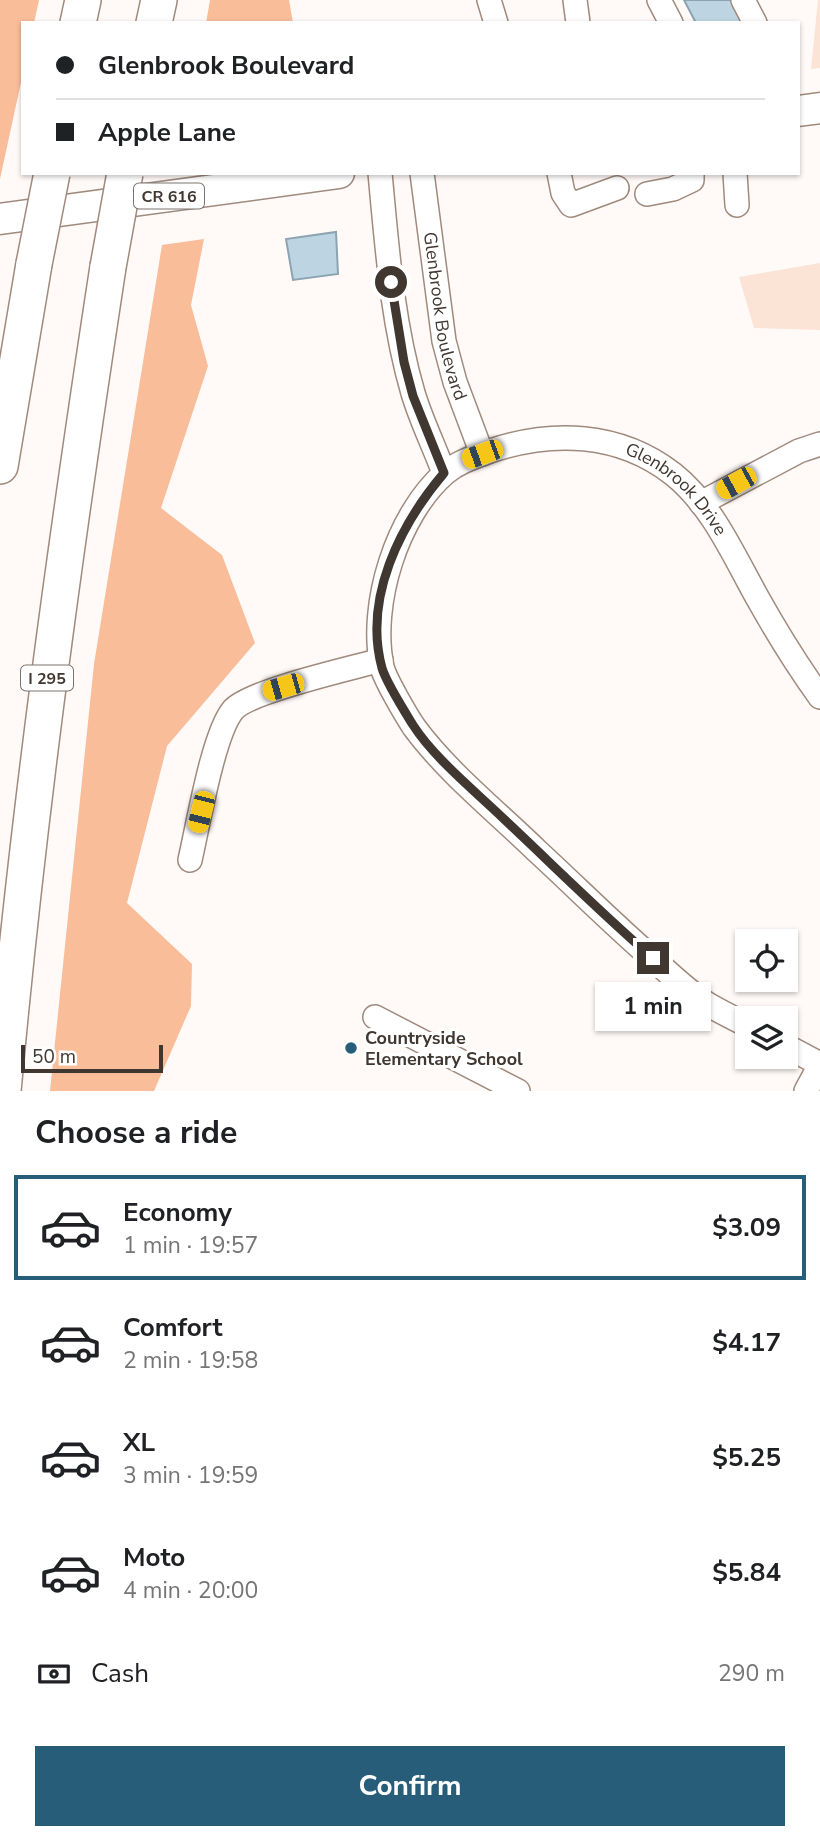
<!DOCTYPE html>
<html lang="en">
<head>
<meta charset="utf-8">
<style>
  body { margin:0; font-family:"Nunito Sans",sans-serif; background:#f6f6f6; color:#202124; height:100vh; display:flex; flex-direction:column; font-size:26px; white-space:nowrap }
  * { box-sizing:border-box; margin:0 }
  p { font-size:23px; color:#757577 }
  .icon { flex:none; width:38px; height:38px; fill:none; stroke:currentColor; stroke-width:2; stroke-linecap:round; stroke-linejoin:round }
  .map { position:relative; height:1091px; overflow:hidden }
  .panel { display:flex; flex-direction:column; background:#fff; flex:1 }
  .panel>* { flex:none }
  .banner { position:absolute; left:21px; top:21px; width:779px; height:154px; border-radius:0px; box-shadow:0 2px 5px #0004; display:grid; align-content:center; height:154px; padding:0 35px; background:#fff }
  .fabs { position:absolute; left:735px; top:929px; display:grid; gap:14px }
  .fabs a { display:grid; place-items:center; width:63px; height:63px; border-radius:0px; background:#fff; box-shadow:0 2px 5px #0004; font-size:35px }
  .scale { position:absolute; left:21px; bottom:18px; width:142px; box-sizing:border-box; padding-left:7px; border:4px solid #403731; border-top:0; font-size:19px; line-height:24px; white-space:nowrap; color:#403731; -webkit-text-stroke:5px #fff; paint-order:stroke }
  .end { position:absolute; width:32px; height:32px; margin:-16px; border:9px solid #403731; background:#fff; box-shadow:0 0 0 4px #fff }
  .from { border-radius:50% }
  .bubble { position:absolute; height:49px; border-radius:0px; background:#fff; box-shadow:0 2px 5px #0004; font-size:23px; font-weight:700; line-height:49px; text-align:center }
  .car { position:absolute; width:21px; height:42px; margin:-21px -10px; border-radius:9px; box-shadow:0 0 5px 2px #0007; background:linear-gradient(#f5c518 24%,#345 0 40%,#f5c518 0 76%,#345 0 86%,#f5c518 0) }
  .banner b { display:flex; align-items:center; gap:24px; height:66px; font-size:26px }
  .banner b+b { border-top:2px solid #e0e0e0 }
  .banner i { width:18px; height:18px; background:#202124 }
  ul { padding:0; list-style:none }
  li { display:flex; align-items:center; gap:21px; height:105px; margin:0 14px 10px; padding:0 21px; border:4px solid transparent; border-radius:0px }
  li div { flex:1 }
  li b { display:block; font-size:26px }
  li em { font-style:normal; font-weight:700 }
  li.active { border-color:#285d79 }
  li>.icon { width:63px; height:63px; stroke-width:1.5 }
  h2 { padding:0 35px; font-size:32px; line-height:84px }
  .pay { display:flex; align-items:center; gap:18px; height:77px; padding:0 35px; font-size:26px }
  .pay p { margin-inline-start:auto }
  .action { display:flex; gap:14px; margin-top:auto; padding:14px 35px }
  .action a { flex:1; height:80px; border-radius:0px; background:#285d79; color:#fff; font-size:28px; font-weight:700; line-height:80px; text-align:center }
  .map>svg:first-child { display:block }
  .green { fill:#fbe3d6 }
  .forest { fill:#f9bd9a }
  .building { fill:#bdd5e3; stroke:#8ca3b1; stroke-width:2 }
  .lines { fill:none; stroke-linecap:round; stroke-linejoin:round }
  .minor-casing { stroke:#a08a7d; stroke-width:26 }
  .major-casing { stroke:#a08a7d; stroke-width:33 }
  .highway-casing { stroke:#a08a7d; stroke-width:38 }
  .minor { stroke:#fff; stroke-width:23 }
  .major { stroke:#fff; stroke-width:30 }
  .highway { stroke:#fff; stroke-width:35 }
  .highway-bridge-casing { stroke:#a08a7d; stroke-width:38; stroke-linecap:butt }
  .highway-bridge { stroke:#fff; stroke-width:35 }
  .route { stroke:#403731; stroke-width:9 }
  .poi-dot { fill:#285d79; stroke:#fff; stroke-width:2.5 }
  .labels { text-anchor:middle; stroke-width:6; stroke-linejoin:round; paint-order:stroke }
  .shield { fill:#fff; stroke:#79736f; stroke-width:2 }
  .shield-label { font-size:16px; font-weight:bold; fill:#403731 }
  .street-label { font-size:18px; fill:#403731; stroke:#fff }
  .poi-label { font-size:18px; font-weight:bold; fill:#403731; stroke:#fff; text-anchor:start }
</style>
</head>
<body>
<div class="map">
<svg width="820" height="1091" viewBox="0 0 820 1091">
  <rect width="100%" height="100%" fill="#fffaf7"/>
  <g class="green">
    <path d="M818,0H820V68L811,69Z"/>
    <path d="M820,263V330L754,328L739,277Z"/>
  </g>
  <g class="forest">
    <path d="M0,0H39L34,23H23V73L0,179Z"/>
    <path d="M210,0H289L293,23H206Z"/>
    <path d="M204,239L191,305L208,366L161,508L222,555L255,643L167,746L127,903L192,964L191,1006L154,1091H50L94,664L162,245Z"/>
  </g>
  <g class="building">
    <path d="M684,0H736L748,23H696Z"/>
    <path d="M336,232L338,274L293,280L286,239Z"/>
  </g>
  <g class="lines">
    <defs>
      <g id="minor">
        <path d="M489,0L496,23"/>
        <path d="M575,0L578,23"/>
        <path d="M659,0L671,23"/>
        <path d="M743,0L755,23"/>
        <path d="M380,173C387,247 392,321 413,393C421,420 434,446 444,473"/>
        <path id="s1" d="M422,173L444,341L455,382L482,454"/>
        <path d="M559,173L563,193L571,205L617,188"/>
        <path d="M735,173L737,205"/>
        <path d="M647,194L673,189L692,180V173"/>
        <path d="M701,503L799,451L820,444"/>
        <path d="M190,860C198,826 213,734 233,710C249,691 353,668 381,660"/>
        <path d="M375,1017L518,1091"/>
        <path id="s2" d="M747,1025C735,1019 721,1012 709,1005C688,992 669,973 651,957C612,923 575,886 537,851C497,812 447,772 414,727C406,715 385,679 382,667C369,604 397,515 445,473C458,462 474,457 490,451C552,430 619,432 673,474C712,505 733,554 757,597C776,631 797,665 820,697"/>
        <path d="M786,1046L820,1064"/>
        <path d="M806,1091L820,1065"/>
      </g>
      <g id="major">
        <path d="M798,111L820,108"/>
        <path d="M0,219L339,173"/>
      </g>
      <g id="highway">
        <path d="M78,23L83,0"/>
        <path d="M154,23L159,0"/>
        <path d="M0,466L34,264"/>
        <path d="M3,1091C28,815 66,541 108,267"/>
      </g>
    </defs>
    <use href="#minor" class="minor-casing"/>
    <use href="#major" class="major-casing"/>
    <use href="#highway" class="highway-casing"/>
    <use href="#minor" class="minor"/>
    <use href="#major" class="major"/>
    <use href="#highway" class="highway"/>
    <defs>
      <g id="highway-bridge">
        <path d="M34,264L52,173"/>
        <path d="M108,267L125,173"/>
      </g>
    </defs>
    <use href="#highway-bridge" class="highway-bridge-casing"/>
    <use href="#highway-bridge" class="highway-bridge"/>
  </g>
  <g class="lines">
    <path class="route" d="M391,282L404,362L413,396L444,473C400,525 363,598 382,668C386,682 405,712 413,725C434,758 476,792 505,820C554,866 602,914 653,958"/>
  </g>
  <circle class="poi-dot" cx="351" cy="1048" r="7"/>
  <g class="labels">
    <g class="shield">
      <rect x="134" y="183.5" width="70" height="25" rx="5"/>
      <rect x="21" y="665.5" width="52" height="25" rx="5"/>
    </g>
    <g class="shield-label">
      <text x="169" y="202">CR 616</text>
      <text x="47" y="684">I 295</text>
    </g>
    <g class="street-label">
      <text dy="6" stroke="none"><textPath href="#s1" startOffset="145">Glenbrook Boulevard</textPath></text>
      <text dy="6" stroke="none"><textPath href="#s2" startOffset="984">Glenbrook Drive</textPath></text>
    </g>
    <g class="poi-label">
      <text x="365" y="1044">Countryside<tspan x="365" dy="21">Elementary School</tspan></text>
    </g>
  </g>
</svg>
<div class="fabs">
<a><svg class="icon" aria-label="locate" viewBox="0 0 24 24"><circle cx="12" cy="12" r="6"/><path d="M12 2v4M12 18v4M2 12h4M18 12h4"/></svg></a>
<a><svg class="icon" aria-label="layers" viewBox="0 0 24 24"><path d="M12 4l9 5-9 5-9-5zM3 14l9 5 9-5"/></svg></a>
</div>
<div class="scale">50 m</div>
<i class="end from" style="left:391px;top:282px"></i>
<i class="end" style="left:653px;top:958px"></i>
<div class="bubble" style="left:595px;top:982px;width:116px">1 min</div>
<i class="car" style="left:482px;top:454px;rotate:250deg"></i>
<i class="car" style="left:736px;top:483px;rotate:241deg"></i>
<i class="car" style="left:283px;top:687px;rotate:254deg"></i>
<i class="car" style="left:201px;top:812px;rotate:194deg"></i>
<div class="banner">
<b><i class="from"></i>Glenbrook Boulevard</b>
<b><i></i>Apple Lane</b>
</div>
</div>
<section class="panel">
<h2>Choose a ride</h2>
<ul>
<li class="active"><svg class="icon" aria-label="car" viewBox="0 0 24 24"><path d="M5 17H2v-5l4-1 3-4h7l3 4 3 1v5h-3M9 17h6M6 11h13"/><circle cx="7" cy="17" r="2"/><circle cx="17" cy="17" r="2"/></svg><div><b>Economy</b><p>1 min · 19:57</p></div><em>$3.09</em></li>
<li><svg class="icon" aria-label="car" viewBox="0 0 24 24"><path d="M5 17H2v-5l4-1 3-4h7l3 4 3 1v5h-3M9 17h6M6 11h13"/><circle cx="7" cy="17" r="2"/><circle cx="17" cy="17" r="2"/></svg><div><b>Comfort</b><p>2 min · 19:58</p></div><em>$4.17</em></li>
<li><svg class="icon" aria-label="car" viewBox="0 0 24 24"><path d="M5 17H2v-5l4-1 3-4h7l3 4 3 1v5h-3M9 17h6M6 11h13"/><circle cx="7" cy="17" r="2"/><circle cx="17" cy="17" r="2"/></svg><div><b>XL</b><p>3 min · 19:59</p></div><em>$5.25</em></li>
<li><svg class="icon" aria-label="car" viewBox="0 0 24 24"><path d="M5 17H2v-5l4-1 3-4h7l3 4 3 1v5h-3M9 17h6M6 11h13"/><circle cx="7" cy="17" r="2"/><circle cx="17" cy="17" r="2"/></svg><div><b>Moto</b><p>4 min · 20:00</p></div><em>$5.84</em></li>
</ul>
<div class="pay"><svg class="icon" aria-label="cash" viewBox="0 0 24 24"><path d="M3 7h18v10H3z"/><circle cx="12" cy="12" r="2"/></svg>Cash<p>290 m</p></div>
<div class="action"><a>Confirm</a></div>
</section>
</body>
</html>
